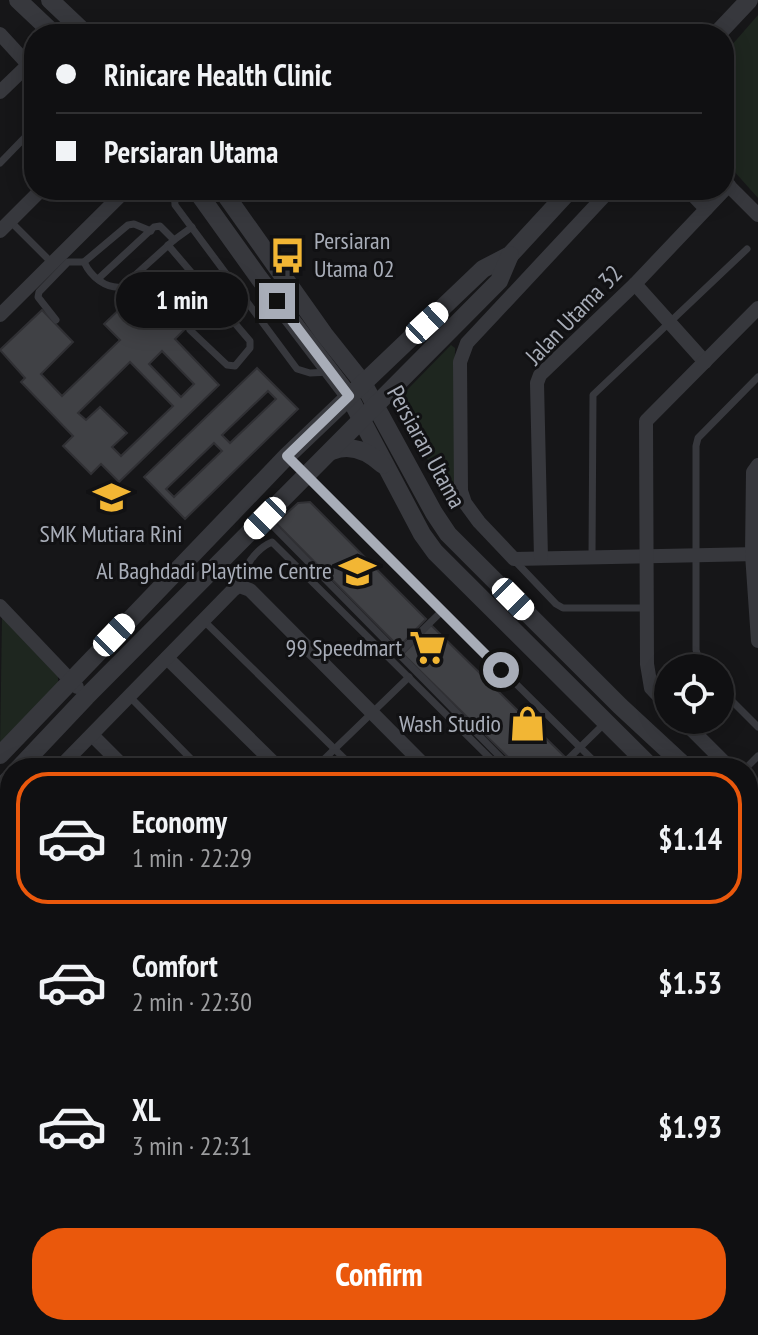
<!DOCTYPE html>
<html lang="en">
<head>
<meta charset="utf-8">
<style>
  body { margin:0; font-family:"PT Sans Narrow",sans-serif; background:#19191b; color:#f1f3f6; height:100vh; display:flex; flex-direction:column; font-size:30px; white-space:nowrap }
  * { box-sizing:border-box; margin:0 }
  p { font-size:26px; color:#9c9d9f }
  .icon { flex:none; width:44px; height:44px; fill:none; stroke:currentColor; stroke-width:2; stroke-linecap:round; stroke-linejoin:round }
  .map { position:relative; flex:1; overflow:hidden }
  .side { position:absolute; left:0px; top:758px; width:758px; height:578px; display:flex; flex-direction:column; background:#101012; border-radius:32px 32px 0 0; box-shadow:0 4px 20px #0003,0 0 0 2px #303032 }
  .side>* { flex:none }
  .guide { position:absolute; left:24px; top:24px; width:710px; height:176px; border-radius:32px; box-shadow:0 4px 20px #0003,0 0 0 2px #303032; display:grid; align-content:center; height:176px; padding:0 32px; background:#101012 }
  .tools { position:absolute; left:654px; top:654px; display:grid; gap:16px }
  .tools a { display:grid; place-items:center; width:80px; height:80px; border-radius:50%; background:#101012; box-shadow:0 4px 20px #0003,0 0 0 2px #303032; font-size:40px }
  .end { position:absolute; width:36px; height:36px; margin:-18px; border:10px solid #a8adb8; background:#111; box-shadow:0 0 0 4px #111 }
  .from { border-radius:50% }
  .bubble { position:absolute; height:56px; border-radius:28px; background:#101012; box-shadow:0 4px 20px #0003,0 0 0 2px #303032; font-size:26px; font-weight:700; line-height:56px; text-align:center }
  .car { position:absolute; width:24px; height:48px; margin:-24px -12px; border-radius:10px; box-shadow:0 0 6px 2px #0007; background:linear-gradient(#fff 24%,#345 0 40%,#fff 0 76%,#345 0 86%,#fff 0) }
  .guide b { display:flex; align-items:center; gap:28px; height:76px; font-size:30px }
  .guide b+b { border-top:2px solid #303032 }
  .guide i { width:20px; height:20px; background:#f1f3f6 }
  ul { padding:14px 0 0; list-style:none }
  li { display:flex; align-items:center; gap:24px; height:132px; margin:0 16px 12px; padding:0 16px; border:4px solid transparent; border-radius:32px }
  li div { flex:1 }
  li b { display:block; font-size:30px }
  li em { font-style:normal; font-weight:700 }
  li.current { border-color:#ea580c }
  li>.icon { width:72px; height:72px; stroke-width:1.5 }
  .primary-button { display:flex; gap:16px; margin-top:auto; padding:16px 32px }
  .primary-button a { flex:1; height:92px; border-radius:32px; background:#ea580c; color:#fff; font-size:32px; font-weight:700; line-height:92px; text-align:center }
  .map>svg:first-child { display:block }
  .green { fill:#1e261f }
  .lines { fill:none; stroke-linecap:round; stroke-linejoin:round }
  .river { stroke:#2c353c; stroke-width:20 }
  .building { fill:#404145; stroke:#303034; stroke-width:2; fill-rule:evenodd }
  .service { stroke:#37383d; stroke-width:7 }
  .minor { stroke:#37383d; stroke-width:14 }
  .tertiary { stroke:#37383d; stroke-width:18 }
  .route { stroke:#a8adb8; stroke-width:10 }
  .labels { text-anchor:middle; stroke-width:6; stroke-linejoin:round; paint-order:stroke }
  .poi-label { font-size:24px; fill:#a8adb8; stroke:#111113; text-anchor:end }
  .street-label { font-size:24px; fill:#a8adb8; stroke:#111113 }
</style>
</head>
<body>
<div class="map">
<svg width="758" height="1335" viewBox="0 0 758 1335">
  <rect width="100%" height="100%" fill="#161618"/>
  <g class="green">
    <path d="M758,15V198L724,160V54Z"/>
    <path d="M451,345L455,348L454,492H449L444,486L399,414L401,398L405,392Z"/>
    <path d="M2,617L58,676V683L0,749Z"/>
  </g>
  <g class="lines">
    <g class="river">
      <path d="M0,1006L10,1015"/>
      <path d="M354,1326L364,1335"/>
    </g>
  </g>
  <g class="building">
    <path d="M148,282L190,324L175,339L219,385L119,482L101,464L91,474L63,446L73,436L21,382L25,378L0,350L42,310L73,342L41,374L62,396L120,340L104,324ZM162,351L194,384L181,397L149,364ZM130,362L173,406L121,456L112,447L127,433L100,407L86,420L78,413Z"/>
    <path d="M257,368L298,409L185,519L144,477ZM268,391L276,399L230,443L222,435ZM214,443L222,451L174,497L166,489Z"/>
    <path d="M310,502L426,619L399,647L276,523L298,503Z"/>
    <path d="M431,625L564,756L553,768H519L403,654Z"/>
    <path d="M748,938L758,948V1004L748,994Z"/>
  </g>
  <g class="lines">
    <g class="service">
      <path d="M0,163L34,128"/>
      <path d="M174,190L175,205L297,369L310,373L330,372"/>
      <path d="M10,221L52,263"/>
      <path d="M151,231L134,224L128,225L84,262C91,277 106,289 122,287L174,240L192,227"/>
      <path d="M168,245L250,341V348L235,366L227,365L190,330"/>
      <path d="M98,279L154,227L160,226L174,240"/>
      <path d="M56,320L38,297L39,292L68,262H84"/>
      <path d="M288,458L601,768"/>
      <path d="M265,518L511,768"/>
      <path d="M592,556L593,395L747,249"/>
      <path d="M515,561L556,604L563,608H645"/>
      <path d="M239,585C243,569 255,549 272,542L500,768"/>
      <path d="M203,620L354,768"/>
      <path d="M399,653L442,611"/>
      <path d="M702,668L696,650V446L698,438L758,377"/>
      <path d="M720,689L758,727"/>
      <path d="M129,696L200,768"/>
      <path d="M315,768L409,677"/>
      <path d="M559,768L605,723"/>
      <path d="M746,768L758,756"/>
      <path d="M748,914L758,924"/>
      <path d="M748,1006L758,1015"/>
      <path d="M748,1014L758,1024"/>
      <path d="M748,1266L758,1256"/>
      <path d="M682,1335L690,1326"/>
    </g>
    <g class="minor">
      <path d="M0,34L34,71"/>
      <path d="M0,92L28,65"/>
      <path d="M724,181L758,215"/>
      <path d="M610,190L467,343L460,362L461,491L465,503L479,522L514,559L758,554"/>
      <path d="M688,190L706,209"/>
      <path d="M0,231L41,190"/>
      <path d="M635,284L705,362"/>
      <path d="M0,315L126,190"/>
      <path d="M758,465L753,472L752,554L758,641"/>
      <path d="M541,558L537,383L540,375L635,284L729,185"/>
      <path d="M0,606L77,687"/>
      <path d="M167,658L279,768"/>
      <path d="M668,706L651,688L647,664L646,421L758,308"/>
      <path d="M682,720L730,768"/>
      <path d="M92,735L125,768"/>
      <path d="M59,768L233,590L239,586L250,590L427,768"/>
      <path d="M748,786L758,795"/>
      <path d="M748,1090L753,1095L748,1100"/>
      <path d="M748,1183L758,1172"/>
      <path d="M114,1326L123,1335"/>
      <path d="M255,1326L265,1335"/>
      <path d="M143,1335L152,1326"/>
      <path d="M598,1335L607,1326"/>
    </g>
    <g class="tertiary">
      <path d="M18,0L54,34"/>
      <path d="M50,0L86,34"/>
      <path d="M717,34L749,0"/>
      <path d="M196,190L259,278L349,396L422,534L435,552L652,768"/>
      <path d="M222,190L324,334L363,383L434,513L448,534L620,706L687,768"/>
      <path d="M332,451C351,443 369,452 383,465"/>
      <path d="M0,755L287,456L483,269L510,255L570,190"/>
      <path d="M19,768L86,697L499,281L510,255"/>
      <path d="M0,789L10,778"/>
      <path d="M748,828L758,838"/>
      <path d="M748,865L758,875"/>
      <path d="M0,879L10,888"/>
      <path d="M0,908L10,917"/>
      <path d="M0,1100L10,1109"/>
      <path d="M0,1191L10,1181"/>
      <path d="M456,1326L466,1335"/>
      <path d="M483,1326L493,1335"/>
    </g>
  </g>
  <g class="lines">
    <path class="route" d="M277,301L349,396L287,456L501,670"/>
  </g>
  <defs>
    <symbol id="bus-bare" viewBox="-9 -9 18 18"><path d="M-5-6H5V4H4V6H2V4H-2V6H-4V4H-5ZM-3.5-4V0h7V-4ZM-3.5 1.2v1.5H-2V1.2ZM2 1.2v1.5H3.5V1.2Z" fill="#f2b634" stroke="#111113" stroke-width="2.5" paint-order="stroke"/></symbol>
    <symbol id="school-bare" viewBox="-9 -9 18 18"><path d="M0-5L7-2L0 1L-7-2ZM-4 1L0 2.5L4 1V4Q0 6-4 4Z" fill="#f2b634" stroke="#111113" stroke-width="2.5" paint-order="stroke"/></symbol>
    <symbol id="supermarket-bare" viewBox="-9 -9 18 18"><path d="M-6-5.5h2.5l.6 2H6L4.5 2H-2.5L-4.4-4H-6ZM-1.5 3.2a1.3 1.3 0 1 0 .1 0ZM3 3.2a1.3 1.3 0 1 0 .1 0Z" fill="#f2b634" stroke="#111113" stroke-width="2.5" paint-order="stroke"/></symbol>
    <symbol id="shop-bare" viewBox="-9 -9 18 18"><path d="M-5-2.5h2.3a2.7 3.5 0 0 1 5.4 0H5L5.5 6h-11ZM-1.5-2.5h3a1.5 2.3 0 0 0-3 0Z" fill="#f2b634" stroke="#111113" stroke-width="2.5" paint-order="stroke"/></symbol>
  </defs>
  <g fill-rule="evenodd">
    <use href="#bus-bare" x="262" y="230" width="51" height="51"/>
    <use href="#school-bare" x="86" y="472" width="51" height="51"/>
    <use href="#school-bare" x="332" y="546" width="51" height="51"/>
    <use href="#supermarket-bare" x="402" y="622" width="51" height="51"/>
    <use href="#shop-bare" x="502" y="698" width="51" height="51"/>
  </g>
  <g class="labels">
    <g class="poi-label">
      <text x="314" y="249" text-anchor="start">Persiaran<tspan x="314" dy="28">Utama 02</tspan></text>
      <text x="111" y="542" text-anchor="middle">SMK Mutiara Rini</text>
      <text x="332" y="579">Al Baghdadi Playtime Centre</text>
      <text x="402" y="656">99 Speedmart</text>
      <text x="501" y="732">Wash Studio</text>
    </g>
    <g class="street-label">
      <text transform="translate(574 315) rotate(-46)" y="8">Jalan Utama 32</text>
      <text transform="translate(426 447) rotate(61)" y="8">Persiaran Utama</text>
    </g>
  </g>
</svg>
<div class="tools">
<a><svg class="icon" aria-label="locate" viewBox="0 0 24 24"><circle cx="12" cy="12" r="6"/><path d="M12 2v4M12 18v4M2 12h4M18 12h4"/></svg></a>
</div>
<i class="end from" style="left:501px;top:670px"></i>
<i class="end" style="left:277px;top:301px"></i>
<div class="bubble" style="left:116px;top:272px;width:132px">1 min</div>
<i class="car" style="left:427px;top:323px;rotate:47deg"></i>
<i class="car" style="left:265px;top:518px;rotate:225deg"></i>
<i class="car" style="left:513px;top:599px;rotate:135deg"></i>
<i class="car" style="left:114px;top:635px;rotate:44deg"></i>
<div class="guide">
<b><i class="from"></i>Rinicare Health Clinic</b>
<b><i></i>Persiaran Utama</b>
</div>
<section class="side">
<ul>
<li class="current"><svg class="icon" aria-label="car" viewBox="0 0 24 24"><path d="M5 17H2v-5l4-1 3-4h7l3 4 3 1v5h-3M9 17h6M6 11h13"/><circle cx="7" cy="17" r="2"/><circle cx="17" cy="17" r="2"/></svg><div><b>Economy</b><p>1 min · 22:29</p></div><em>$1.14</em></li>
<li><svg class="icon" aria-label="car" viewBox="0 0 24 24"><path d="M5 17H2v-5l4-1 3-4h7l3 4 3 1v5h-3M9 17h6M6 11h13"/><circle cx="7" cy="17" r="2"/><circle cx="17" cy="17" r="2"/></svg><div><b>Comfort</b><p>2 min · 22:30</p></div><em>$1.53</em></li>
<li><svg class="icon" aria-label="car" viewBox="0 0 24 24"><path d="M5 17H2v-5l4-1 3-4h7l3 4 3 1v5h-3M9 17h6M6 11h13"/><circle cx="7" cy="17" r="2"/><circle cx="17" cy="17" r="2"/></svg><div><b>XL</b><p>3 min · 22:31</p></div><em>$1.93</em></li>
</ul>
<div class="primary-button"><a>Confirm</a></div>
</section>
</div>
</body>
</html>
